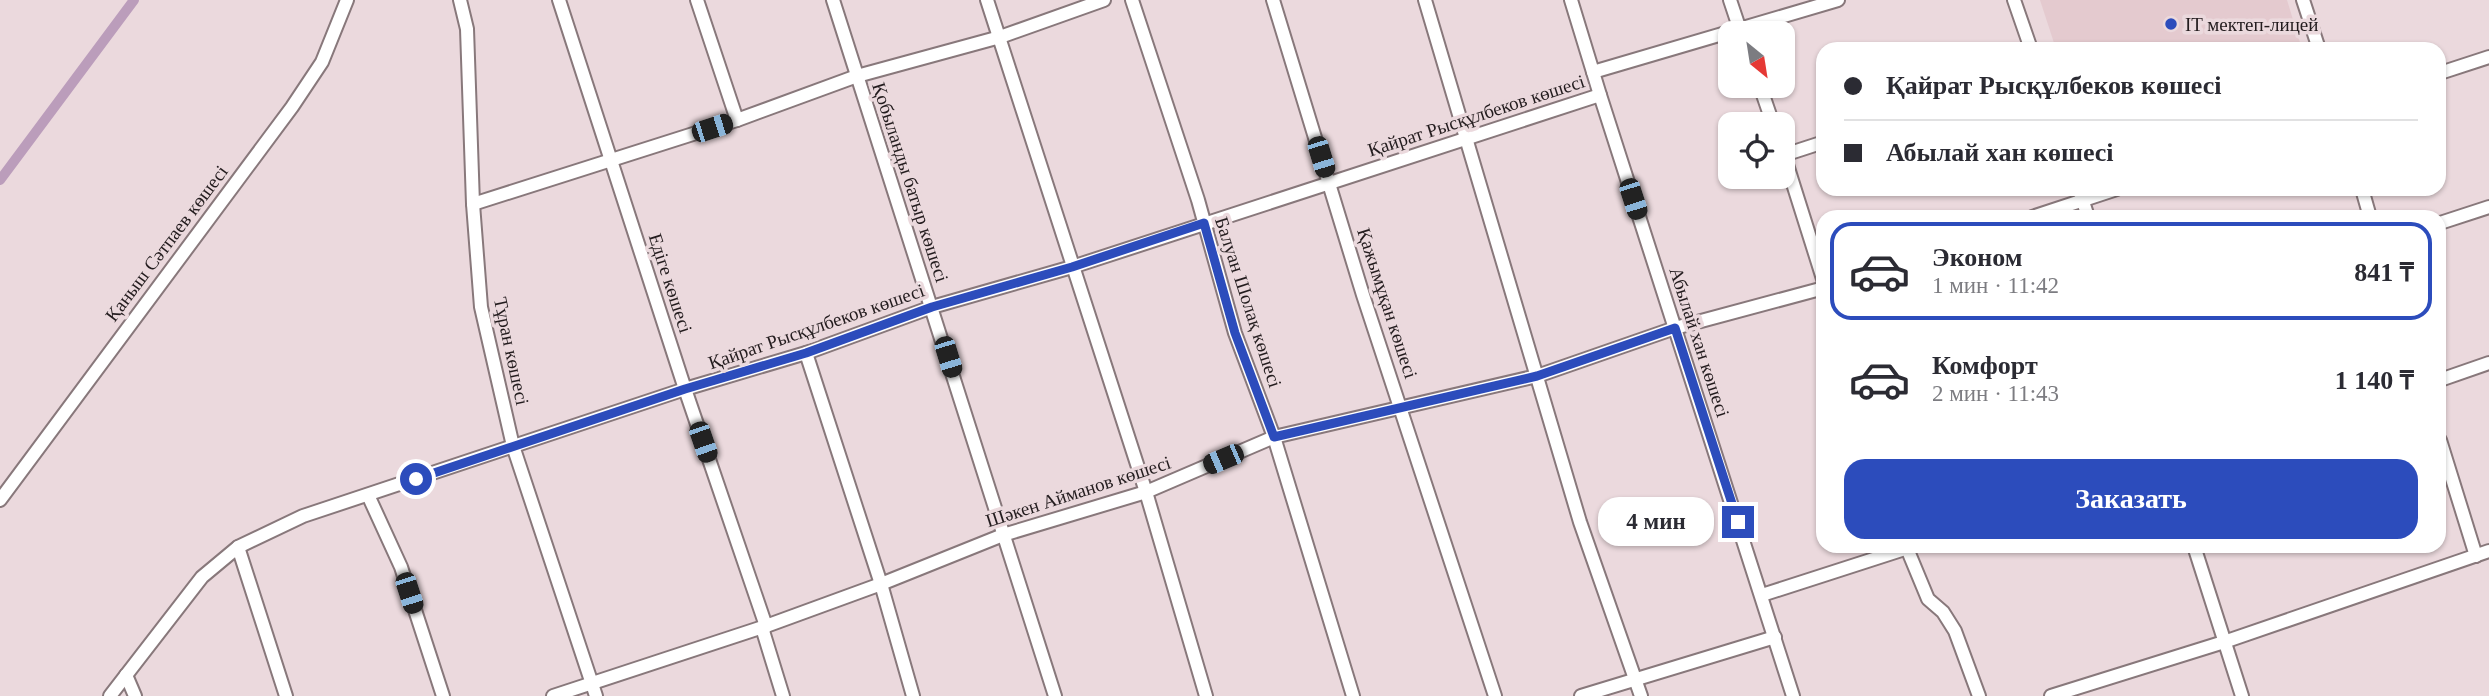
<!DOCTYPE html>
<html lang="ru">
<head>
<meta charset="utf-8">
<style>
  body { margin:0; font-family:"Times New Roman",serif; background:#f2f2f3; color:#2b2b33; height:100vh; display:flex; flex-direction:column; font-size:26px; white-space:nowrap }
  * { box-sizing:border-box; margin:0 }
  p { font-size:23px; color:#7c7c81 }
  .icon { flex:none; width:38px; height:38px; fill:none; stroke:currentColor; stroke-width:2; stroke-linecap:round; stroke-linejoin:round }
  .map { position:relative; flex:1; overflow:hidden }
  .sheet { position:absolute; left:1816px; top:210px; width:630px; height:343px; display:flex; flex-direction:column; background:#fff; border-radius:21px; box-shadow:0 2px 5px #0004 }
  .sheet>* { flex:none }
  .guide { position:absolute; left:1816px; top:42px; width:630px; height:154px; border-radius:21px; box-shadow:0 2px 5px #0004; display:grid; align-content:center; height:154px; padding:0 28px; background:#fff }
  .needle { width:46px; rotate:150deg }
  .buttons { position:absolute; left:1718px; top:21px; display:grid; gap:14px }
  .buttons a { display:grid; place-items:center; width:77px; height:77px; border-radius:14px; background:#fff; box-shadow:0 2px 5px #0004; font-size:35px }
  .end { position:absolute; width:32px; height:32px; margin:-16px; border:9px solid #2c4cbc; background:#fff; box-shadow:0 0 0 4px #fff }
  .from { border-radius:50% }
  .bubble { position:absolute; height:49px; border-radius:21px; background:#fff; box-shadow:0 2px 5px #0004; font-size:23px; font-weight:600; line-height:49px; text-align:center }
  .car { position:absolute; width:21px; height:42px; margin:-21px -10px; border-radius:9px; box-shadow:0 0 5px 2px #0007; background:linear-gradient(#222 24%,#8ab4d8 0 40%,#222 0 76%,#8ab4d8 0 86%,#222 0) }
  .guide b { display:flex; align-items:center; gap:24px; height:66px; font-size:26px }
  .guide b+b { border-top:2px solid #e1e1e2 }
  .guide i { width:18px; height:18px; background:#2b2b33 }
  ul { padding:12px 0 0; list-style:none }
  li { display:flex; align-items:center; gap:21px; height:98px; margin:0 14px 10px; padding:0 14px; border:4px solid transparent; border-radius:21px }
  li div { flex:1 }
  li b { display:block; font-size:26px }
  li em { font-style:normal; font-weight:600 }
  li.on { border-color:#2c4cbc }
  li>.icon { width:63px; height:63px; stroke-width:1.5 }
  .action { display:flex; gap:14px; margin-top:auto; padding:14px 28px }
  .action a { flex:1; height:80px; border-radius:21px; background:#2c4cbc; color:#fff; font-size:28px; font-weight:600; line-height:80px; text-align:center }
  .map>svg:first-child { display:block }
  .built { fill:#e4cacf }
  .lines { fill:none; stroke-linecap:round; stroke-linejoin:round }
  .canal { stroke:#bb9dbb; stroke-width:10 }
  .minor-casing { stroke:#88787b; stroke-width:16 }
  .minor { stroke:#fff; stroke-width:12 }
  .route { stroke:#2c4cbc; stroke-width:9 }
  .poi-dot { fill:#2c4cbc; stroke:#ebd9dd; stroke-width:2.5 }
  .labels { text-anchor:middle; stroke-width:7; stroke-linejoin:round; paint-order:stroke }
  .poi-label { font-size:19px; fill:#231c1e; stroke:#ebd9dd; text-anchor:start }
  .street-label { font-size:19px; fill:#231c1e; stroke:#ebd9dd }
</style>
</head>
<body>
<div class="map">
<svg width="2489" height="696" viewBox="0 0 2489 696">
  <rect width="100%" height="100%" fill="#ebd9dd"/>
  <path class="built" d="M2040,0H2287L2302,49H2056Z"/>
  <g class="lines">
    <path class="canal" d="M0,180L134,0"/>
    <defs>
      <g id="minor">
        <path d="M460,0L467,29L473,204L481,307L513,446L596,696"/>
        <path d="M559,0L685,389L766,626L763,631L783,696"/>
        <path d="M697,0L737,120"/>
        <path d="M833,0L1055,696"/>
        <path d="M987,0L1146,492L1206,696"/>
        <path d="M1132,0L1198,200L1235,333L1274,437L1353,696"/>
        <path d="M1273,0L1363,295L1495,696"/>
        <path d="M1425,0L1580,522L1641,696"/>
        <path d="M1571,0L1600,95L1793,696"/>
        <path d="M1730,0L1741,33"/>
        <path d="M2014,0L2031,49"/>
        <path d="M2303,0L2319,49"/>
        <path d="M1593,72L1838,0"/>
        <path d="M2440,73L2489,57"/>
        <path d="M1760,86L1773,124"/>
        <path d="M1783,152L1824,282"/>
        <path d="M1784,155L1824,142"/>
        <path d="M2079,189L2088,217"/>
        <path d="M2362,189L2370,217"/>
        <path d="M473,204L737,120L857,76L1000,37L1104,0"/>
        <path d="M2032,217L2117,189"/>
        <path d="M2440,223L2489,207"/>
        <path d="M806,353L881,584L913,696"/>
        <path d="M2440,380L2489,363"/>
        <path d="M2440,440L2476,556"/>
        <path d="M368,495L401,567L443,696"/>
        <path d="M0,500L292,107L322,62L347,0"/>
        <path d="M1906,546L1928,599L1943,612L1955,631L1979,696"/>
        <path d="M2194,546L2242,696"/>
        <path d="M238,547L286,696"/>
        <path d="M1762,595L1914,546"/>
        <path d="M126,675L135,696"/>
        <path d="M110,696L202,577L238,547L303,516L685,389L806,353L932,307L1072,267L1600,95"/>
        <path d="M553,696L766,626L881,584L1003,535L1146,492L1274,437L1537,376L1675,328L1824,288"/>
        <path d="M1581,696L1775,637"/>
        <path d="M2051,696L2224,642L2489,551"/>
      </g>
    </defs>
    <use href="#minor" class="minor-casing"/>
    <use href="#minor" class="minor"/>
  </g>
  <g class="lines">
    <path class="route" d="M416,479L685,389L806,353L932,307L1072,267L1204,223L1235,333L1274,437L1537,376L1675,328L1738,522"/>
  </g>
  <circle class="poi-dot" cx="2171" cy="24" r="7"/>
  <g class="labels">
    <g class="poi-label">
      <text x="2185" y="31">IT мектеп-лицей</text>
    </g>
    <g class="street-label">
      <text transform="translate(1476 115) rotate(-18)" y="7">Қайрат Рысқұлбеков көшесі</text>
      <text transform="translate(911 182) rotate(72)" y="7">Қобыланды батыр көшесі</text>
      <text transform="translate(166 243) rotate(-53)" y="7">Қаныш Сәтпаев көшесі</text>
      <text transform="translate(671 283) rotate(72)" y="7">Едіге көшесі</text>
      <text transform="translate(1249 302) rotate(72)" y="7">Балуан Шолақ көшесі</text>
      <text transform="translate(1388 303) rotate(72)" y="7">Қажымұқан көшесі</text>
      <text transform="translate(816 326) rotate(-19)" y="7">Қайрат Рысқұлбеков көшесі</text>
      <text transform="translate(1700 342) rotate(72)" y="7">Абылай хан көшесі</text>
      <text transform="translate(512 351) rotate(78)" y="7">Тұран көшесі</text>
      <text transform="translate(1078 491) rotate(-18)" y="7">Шәкен Айманов көшесі</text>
    </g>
  </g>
</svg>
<div class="buttons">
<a><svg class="needle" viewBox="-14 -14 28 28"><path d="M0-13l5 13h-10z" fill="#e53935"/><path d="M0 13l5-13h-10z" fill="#7c7c81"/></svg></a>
<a><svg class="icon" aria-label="locate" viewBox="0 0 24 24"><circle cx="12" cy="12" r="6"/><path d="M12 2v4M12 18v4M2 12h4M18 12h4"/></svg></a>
</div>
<i class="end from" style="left:416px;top:479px"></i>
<i class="end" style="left:1738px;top:522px"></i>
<div class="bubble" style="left:1598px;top:497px;width:116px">4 мин</div>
<i class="car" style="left:712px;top:128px;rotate:72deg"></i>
<i class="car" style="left:1321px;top:157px;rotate:163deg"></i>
<i class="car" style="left:1633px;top:199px;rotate:162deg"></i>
<i class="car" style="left:948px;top:357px;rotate:163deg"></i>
<i class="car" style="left:703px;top:442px;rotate:161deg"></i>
<i class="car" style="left:1223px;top:459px;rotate:247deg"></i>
<i class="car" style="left:409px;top:593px;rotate:162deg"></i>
<div class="guide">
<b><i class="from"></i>Қайрат Рысқұлбеков көшесі</b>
<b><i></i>Абылай хан көшесі</b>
</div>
<section class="sheet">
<ul>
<li class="on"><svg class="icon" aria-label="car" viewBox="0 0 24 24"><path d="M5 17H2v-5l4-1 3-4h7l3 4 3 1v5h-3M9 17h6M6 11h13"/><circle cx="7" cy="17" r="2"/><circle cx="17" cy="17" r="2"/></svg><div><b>Эконом</b><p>1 мин · 11:42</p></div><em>841 ₸</em></li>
<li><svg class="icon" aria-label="car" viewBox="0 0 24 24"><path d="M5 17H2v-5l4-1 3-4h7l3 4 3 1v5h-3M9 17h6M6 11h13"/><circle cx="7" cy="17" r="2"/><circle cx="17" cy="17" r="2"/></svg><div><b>Комфорт</b><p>2 мин · 11:43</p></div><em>1 140 ₸</em></li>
</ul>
<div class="action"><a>Заказать</a></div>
</section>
</div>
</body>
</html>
